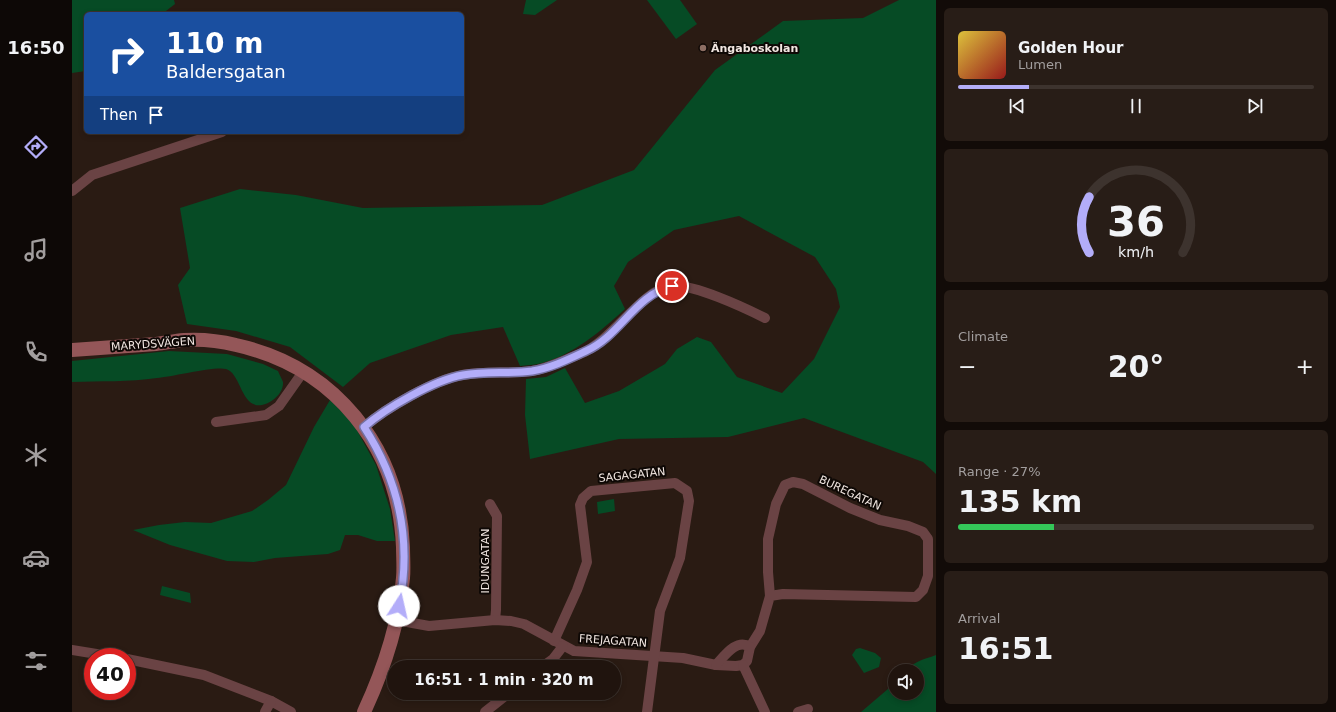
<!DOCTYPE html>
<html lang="en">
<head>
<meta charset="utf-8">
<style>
  :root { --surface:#20140e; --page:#281d17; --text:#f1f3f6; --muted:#a29e9e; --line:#3d332e; --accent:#b3adf9 }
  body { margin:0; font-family:"DejaVu Sans",sans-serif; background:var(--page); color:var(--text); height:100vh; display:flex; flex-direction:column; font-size:15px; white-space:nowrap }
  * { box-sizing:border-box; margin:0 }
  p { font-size:13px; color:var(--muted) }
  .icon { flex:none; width:22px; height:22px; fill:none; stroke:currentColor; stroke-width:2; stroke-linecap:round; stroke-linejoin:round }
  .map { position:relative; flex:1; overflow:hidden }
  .side { display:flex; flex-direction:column; gap:8px; padding:8px; background:#120b08; width:400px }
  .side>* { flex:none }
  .banner { position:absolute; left:12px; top:12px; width:380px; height:122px; border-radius:6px; box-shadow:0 2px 6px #0003,0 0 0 1px var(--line); background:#1a4fa0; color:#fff; overflow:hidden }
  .fabs { position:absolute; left:816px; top:664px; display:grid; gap:8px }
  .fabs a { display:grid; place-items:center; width:36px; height:36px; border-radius:50%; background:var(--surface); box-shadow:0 2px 6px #0003,0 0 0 1px var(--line); font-size:20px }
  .speed { position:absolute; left:12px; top:648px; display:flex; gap:8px; font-size:20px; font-weight:700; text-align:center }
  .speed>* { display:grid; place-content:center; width:52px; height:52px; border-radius:50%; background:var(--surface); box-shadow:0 2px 6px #0003,0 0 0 1px var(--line); line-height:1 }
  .speed .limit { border:6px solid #d22; background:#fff; color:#111 }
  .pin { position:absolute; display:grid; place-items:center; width:34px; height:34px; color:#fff; margin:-17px; border:2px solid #fff; border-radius:50%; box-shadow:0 1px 4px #0007 }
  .me { position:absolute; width:44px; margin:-22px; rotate:10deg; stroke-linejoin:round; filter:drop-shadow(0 0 3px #0008) }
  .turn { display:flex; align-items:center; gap:14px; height:84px; padding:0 16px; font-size:18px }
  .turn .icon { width:52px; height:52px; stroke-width:2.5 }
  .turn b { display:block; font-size:28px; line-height:34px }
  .then { display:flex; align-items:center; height:38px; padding:0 16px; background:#0003; gap:8px; font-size:15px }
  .big { font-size:30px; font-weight:700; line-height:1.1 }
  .side .widget { flex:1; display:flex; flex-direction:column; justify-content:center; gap:6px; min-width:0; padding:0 14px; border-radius:6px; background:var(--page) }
  .side .dial { align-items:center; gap:0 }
  .dial svg { height:104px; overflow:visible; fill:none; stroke:var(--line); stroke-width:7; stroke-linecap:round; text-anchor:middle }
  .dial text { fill:var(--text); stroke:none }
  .song { display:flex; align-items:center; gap:12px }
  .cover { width:48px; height:48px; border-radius:6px; background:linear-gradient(135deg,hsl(50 70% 55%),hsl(0 70% 35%)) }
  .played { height:4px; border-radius:2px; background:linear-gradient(90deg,var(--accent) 20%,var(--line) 20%) }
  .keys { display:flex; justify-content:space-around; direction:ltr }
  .heat { display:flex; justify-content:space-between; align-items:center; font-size:22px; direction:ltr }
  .charge { height:6px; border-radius:3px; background:linear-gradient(90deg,#34c759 27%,var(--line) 0) }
  .trip { position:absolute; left:315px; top:660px; width:234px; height:40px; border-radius:20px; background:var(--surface); box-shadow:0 2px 6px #0003,0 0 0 1px var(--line); font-weight:700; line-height:40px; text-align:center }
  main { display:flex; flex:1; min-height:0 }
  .dock { display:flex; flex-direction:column; width:72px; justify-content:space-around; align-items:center; background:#0d0806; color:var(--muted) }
  .dock .icon { width:28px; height:28px }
  .dock .selected { color:var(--accent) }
  .dock b { font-size:18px; color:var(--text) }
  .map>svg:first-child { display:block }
  .green { fill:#064b25 }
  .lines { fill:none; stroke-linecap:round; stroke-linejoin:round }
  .street { stroke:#6a4344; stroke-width:10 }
  .secondary { stroke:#945658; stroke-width:14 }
  .route-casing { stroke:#7470a2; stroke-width:10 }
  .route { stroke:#b3adf9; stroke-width:7 }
  .education-dot { fill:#8d6e63; stroke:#0e0805; stroke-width:1.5 }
  .labels { text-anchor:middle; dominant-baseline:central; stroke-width:4; stroke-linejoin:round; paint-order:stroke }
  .poi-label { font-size:11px; font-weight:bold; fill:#f1e6e1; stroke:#0e0805; text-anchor:start }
  .street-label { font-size:11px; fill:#f1e6e1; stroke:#0e0805 }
</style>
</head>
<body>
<main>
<nav class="dock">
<b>16:50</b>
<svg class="icon selected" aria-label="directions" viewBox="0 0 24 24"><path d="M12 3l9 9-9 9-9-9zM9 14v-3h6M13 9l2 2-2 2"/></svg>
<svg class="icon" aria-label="music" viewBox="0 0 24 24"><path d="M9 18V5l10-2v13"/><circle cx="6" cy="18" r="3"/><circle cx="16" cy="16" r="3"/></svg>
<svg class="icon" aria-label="phone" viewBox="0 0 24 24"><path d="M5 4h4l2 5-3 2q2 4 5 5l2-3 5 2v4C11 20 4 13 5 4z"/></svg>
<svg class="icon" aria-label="climate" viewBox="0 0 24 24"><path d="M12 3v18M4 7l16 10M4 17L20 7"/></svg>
<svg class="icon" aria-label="car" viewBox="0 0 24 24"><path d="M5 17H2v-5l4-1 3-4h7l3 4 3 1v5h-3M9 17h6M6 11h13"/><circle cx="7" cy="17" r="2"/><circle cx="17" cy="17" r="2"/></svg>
<svg class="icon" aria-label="filters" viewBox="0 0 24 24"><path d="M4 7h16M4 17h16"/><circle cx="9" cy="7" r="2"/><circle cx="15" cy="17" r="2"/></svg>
</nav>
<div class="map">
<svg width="864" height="712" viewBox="0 0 864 712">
  <rect width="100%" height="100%" fill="#2a1b13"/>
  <g class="green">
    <path d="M0,0H102L103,4L90,14H14V71L0,73Z"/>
    <path d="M454,0H485L463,15L451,14Z"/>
    <path d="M575,0H608L625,24L604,39Z"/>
    <path d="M827,0H864V474L851,462L732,418L656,437L547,439L458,459L453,415L454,379L474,377L493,368L513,403L547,391L593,364L605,349L625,337L639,342L665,377L710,393L742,359L768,307L764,289L743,257L667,216L602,230L556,262L542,286L553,309C529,331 501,355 470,363C463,365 455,365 448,366L431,327L379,335L298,363L271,387L218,347L164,331L115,324L106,285L118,268L108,208L168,189L224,195L291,208L470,205L562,170L643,70L711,21L791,18Z"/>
    <path d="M97,351L155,354L191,364L206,371C207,374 210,379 211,382C212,393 200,403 190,405C169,409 169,373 154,369C143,366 99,377 85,378C57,382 28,381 0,382V361Z"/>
    <path d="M258,400L281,423L304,465L318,509L323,541H305L286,535H273L268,550L256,554L203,558L182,562L155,561L98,545L61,530L87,525L113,522L139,523L180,511L196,500L214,485L242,427Z"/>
    <path d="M542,499L543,511L526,514L525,502Z"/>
    <path d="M90,586L118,593L119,603L88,595Z"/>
    <path d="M788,648L803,653L809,658L807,667L792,673L780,655L784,649Z"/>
    <path d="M864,655V712H789L823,683V693H845V671H834C844,660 851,660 864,655Z"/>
  </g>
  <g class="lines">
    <g class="street">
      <path d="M0,191L20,175L150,132"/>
      <path d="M144,422L194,415L207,406L231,372"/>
      <path d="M292,427C314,408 362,380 390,375C414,371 437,374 460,371C477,368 492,360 508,354C542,340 569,290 599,286C620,283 673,308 693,318"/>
      <path d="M418,504L425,516L424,610L423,620"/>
      <path d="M324,620L357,626L423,620L439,621L452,624L502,651L611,658L644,665L664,666L671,665L675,661L678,647L688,631L698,596L696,572V539L704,504L713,485L721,482L731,484L778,508L808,520L836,526L851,532L856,539V576L851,590L844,597L711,594L698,596"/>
      <path d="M482,641L505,590L515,562L508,505L511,498L519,491L603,483L615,491L617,501L608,558L588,611L575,712"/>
      <path d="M0,650L43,657"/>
      <path d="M55,659L132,675L199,701L219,712"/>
      <path d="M644,665C653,655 665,638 678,647"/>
      <path d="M671,665L693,712"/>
      <path d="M470,667L481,659L491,646"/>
      <path d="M193,712L199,701"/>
      <path d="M413,712L437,693"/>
      <path d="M726,712L736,709"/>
    </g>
    <path class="secondary" d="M0,350C28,348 56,346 84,344C93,343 102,341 112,340C128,339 148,341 164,345C263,367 327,447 331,547C331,557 332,568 331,578C327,623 311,671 292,712"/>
  </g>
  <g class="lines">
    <defs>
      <path id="route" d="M327,606C340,542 327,481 292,427C314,408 362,380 391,375C414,371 437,374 460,371C479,368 497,359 514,351C548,336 563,295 600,286"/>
    </defs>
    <use href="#route" class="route-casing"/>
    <use href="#route" class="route"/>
  </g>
  <circle class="education-dot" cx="631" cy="48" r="4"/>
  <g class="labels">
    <g class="poi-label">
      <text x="639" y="48">Ängaboskolan</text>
    </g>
    <g class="street-label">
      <text transform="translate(81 344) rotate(-4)">MARYDSVÄGEN</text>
      <text transform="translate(560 475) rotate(-6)">SAGAGATAN</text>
      <text transform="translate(778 493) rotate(25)">BUREGATAN</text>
      <text transform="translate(413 561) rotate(-90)">IDUNGATAN</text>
      <text transform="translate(541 641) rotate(4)">FREJAGATAN</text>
    </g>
  </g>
</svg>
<div class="fabs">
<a><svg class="icon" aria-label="sound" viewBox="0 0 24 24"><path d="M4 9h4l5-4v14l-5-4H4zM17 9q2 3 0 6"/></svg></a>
</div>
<div class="speed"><div class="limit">40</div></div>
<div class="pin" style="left:600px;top:286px;background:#d93025"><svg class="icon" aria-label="arrive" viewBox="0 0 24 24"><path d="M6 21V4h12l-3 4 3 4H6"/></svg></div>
<svg class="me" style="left:327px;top:606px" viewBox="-20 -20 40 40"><circle r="19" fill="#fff"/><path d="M0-13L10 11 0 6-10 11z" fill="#b3adf9"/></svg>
<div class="trip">16:51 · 1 min · 320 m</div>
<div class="banner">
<div class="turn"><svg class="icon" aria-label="right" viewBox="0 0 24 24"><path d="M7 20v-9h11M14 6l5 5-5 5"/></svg><div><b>110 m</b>Baldersgatan</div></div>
<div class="then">Then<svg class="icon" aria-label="arrive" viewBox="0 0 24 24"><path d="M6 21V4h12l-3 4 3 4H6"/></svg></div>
</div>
</div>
<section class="side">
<div class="widget">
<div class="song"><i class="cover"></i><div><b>Golden Hour</b><p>Lumen</p></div></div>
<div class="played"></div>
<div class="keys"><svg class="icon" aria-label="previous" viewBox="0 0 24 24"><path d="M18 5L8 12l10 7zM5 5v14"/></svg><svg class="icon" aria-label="pause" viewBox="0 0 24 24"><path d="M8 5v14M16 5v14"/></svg><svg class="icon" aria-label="next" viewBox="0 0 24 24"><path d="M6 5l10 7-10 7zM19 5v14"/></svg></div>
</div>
<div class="widget dial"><svg viewBox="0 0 100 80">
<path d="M14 69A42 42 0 1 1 86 69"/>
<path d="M14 69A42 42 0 0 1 14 26" stroke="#b3adf9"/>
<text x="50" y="56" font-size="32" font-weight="700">36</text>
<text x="50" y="72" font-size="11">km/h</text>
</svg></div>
<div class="widget"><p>Climate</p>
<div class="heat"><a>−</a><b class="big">20°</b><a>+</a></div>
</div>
<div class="widget"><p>Range · 27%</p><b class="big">135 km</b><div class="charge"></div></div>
<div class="widget"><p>Arrival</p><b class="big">16:51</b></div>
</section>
</main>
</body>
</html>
